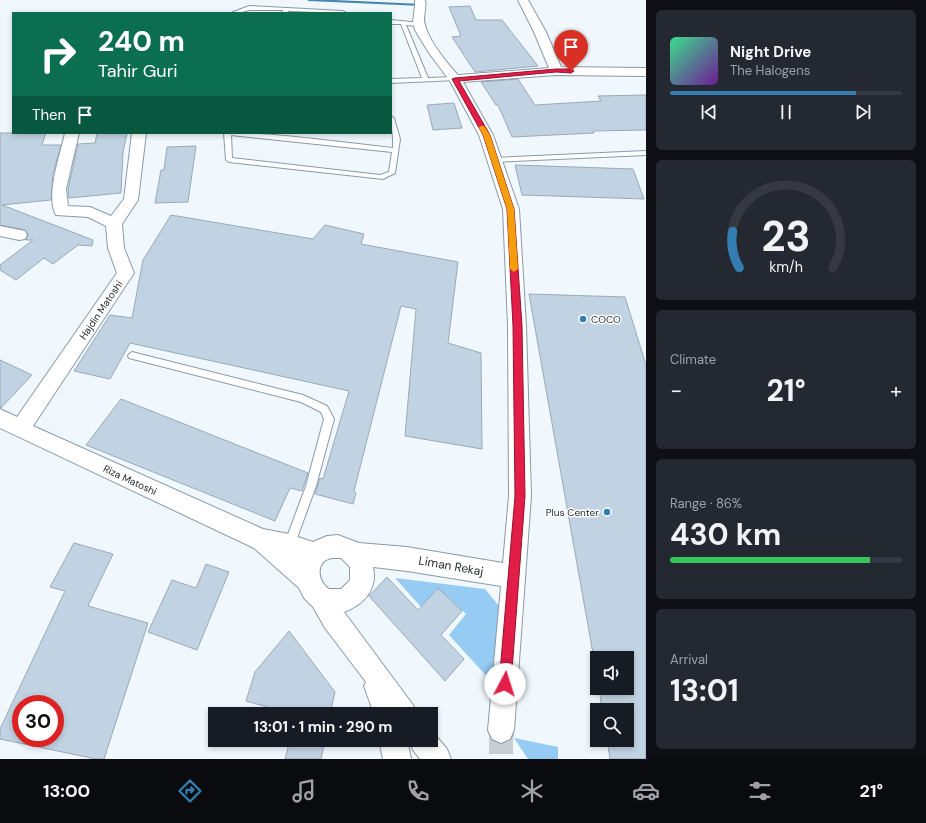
<!DOCTYPE html>
<html lang="en">
<head>
<meta charset="utf-8">
<style>
  :root { --surface:#171b24; --page:#242831; --text:#f1f3f6; --muted:#9ea1a6; --line:#363941; --accent:#347db1 }
  body { margin:0; font-family:"DM Sans",sans-serif; background:var(--page); color:var(--text); height:100vh; display:flex; flex-direction:column; font-size:15px; white-space:nowrap }
  * { box-sizing:border-box; margin:0 }
  p { font-size:13px; color:var(--muted) }
  .icon { flex:none; width:22px; height:22px; fill:none; stroke:currentColor; stroke-width:2; stroke-linecap:round; stroke-linejoin:round }
  .map { position:relative; flex:1; overflow:hidden }
  .details { display:flex; flex-direction:column; gap:10px; padding:10px; background:#0d0f14; width:280px }
  .details>* { flex:none }
  .top-card { position:absolute; left:12px; top:12px; width:380px; height:122px; border-radius:0px; box-shadow:0 2px 6px #0003; background:#0b6e4f; color:#fff; overflow:hidden }
  .controls { position:absolute; left:590px; top:651px; display:grid; gap:8px }
  .controls a { display:grid; place-items:center; width:44px; height:44px; border-radius:0px; background:var(--surface); box-shadow:0 2px 6px #0003; font-size:20px }
  .speed { position:absolute; left:12px; top:695px; display:flex; gap:8px; font-size:20px; font-weight:700; text-align:center }
  .speed>* { display:grid; place-content:center; width:52px; height:52px; border-radius:50%; background:var(--surface); box-shadow:0 2px 6px #0003; line-height:1 }
  .speed .limit { border:6px solid #d22; background:#fff; color:#111 }
  .pin { position:absolute; display:grid; place-items:center; width:34px; height:34px; color:#fff; margin:-41px -17px; border-radius:50% 50% 50% 0; rotate:-45deg; box-shadow:0 0 4px #0007 }
  .pin .icon { rotate:45deg }
  .me { position:absolute; width:44px; margin:-22px; rotate:5deg; stroke-linejoin:round; filter:drop-shadow(0 0 3px #0008) }
  .turn { display:flex; align-items:center; gap:14px; height:84px; padding:0 20px; font-size:18px }
  .turn .icon { width:52px; height:52px; stroke-width:2.5 }
  .turn b { display:block; font-size:28px; line-height:34px }
  .then { display:flex; align-items:center; height:38px; padding:0 20px; background:#0003; gap:8px; font-size:15px }
  .big { font-size:30px; font-weight:700; line-height:1.1 }
  .details .card { flex:1; display:flex; flex-direction:column; justify-content:center; gap:6px; min-width:0; padding:0 14px; border-radius:6px; background:var(--page) }
  .details .dial { align-items:center; gap:0 }
  .dial svg { height:104px; overflow:visible; fill:none; stroke:var(--line); stroke-width:7; stroke-linecap:round; text-anchor:middle }
  .dial text { fill:var(--text); stroke:none }
  .song { display:flex; align-items:center; gap:12px }
  .cover { width:48px; height:48px; border-radius:6px; background:linear-gradient(135deg,hsl(150 70% 55%),hsl(280 70% 35%)) }
  .played { height:4px; border-radius:2px; background:linear-gradient(90deg,var(--accent) 80%,var(--line) 80%) }
  .keys { display:flex; justify-content:space-around; direction:ltr }
  .heat { display:flex; justify-content:space-between; align-items:center; font-size:22px; direction:ltr }
  .charge { height:6px; border-radius:3px; background:linear-gradient(90deg,#34c759 86%,var(--line) 0) }
  .trip { position:absolute; left:208px; top:707px; width:230px; height:40px; border-radius:0px; background:var(--surface); box-shadow:0 2px 6px #0003; font-weight:700; line-height:40px; text-align:center }
  .tabs { display:flex; height:64px; justify-content:space-around; align-items:center; background:#090b0e; color:var(--muted) }
  .tabs .icon { width:28px; height:28px }
  .tabs .on { color:var(--accent) }
  .tabs b { font-size:18px; color:var(--text) }
  main { display:flex; flex:1; min-height:0 }
  .map>svg:first-child { display:block }
  .green { fill:#96cbf4 }
  .lines { fill:none; stroke-linecap:round; stroke-linejoin:round }
  .stream { fill:#4884b0; fill-rule:evenodd }
  .building { fill:#c1d3e2; stroke:#98a9b7; fill-rule:evenodd }
  .street-tunnel { stroke:#c6ced4; stroke-width:24; stroke-dasharray:24 12; stroke-linecap:butt }
  .lane-casing { stroke:#899aa7; stroke-width:2 }
  .street-casing { stroke:#899aa7; stroke-width:2 }
  .lane { fill:#fff; fill-rule:evenodd }
  .street { fill:#fff; fill-rule:evenodd }
  .route { fill:#e11d48; stroke:#92132f }
  .slow { fill:#f59e0b }
  .poi-dot { fill:#347db1; stroke:#fff; stroke-width:1.5 }
  .labels { text-anchor:middle; dominant-baseline:central; stroke-width:3; stroke-linejoin:round; paint-order:stroke }
  .street-label { font-size:10px; fill:#1f262b; stroke:#fff }
  .poi-label { font-size:10px; fill:#1f262b; stroke:#fff; text-anchor:start }
  .near-street-label { font-size:12px; fill:#1f262b; stroke:#fff }
</style>
</head>
<body>
<main>
<div class="map">
<svg width="646" height="759" viewBox="0 0 646 759">
  <rect width="100%" height="100%" fill="#f0f8fe"/>
  <path class="green" d="M395,578L485,589L513,623L514,738L558,747V759H528L514,738L489,711L491,681L449,635L466,614L438,588L421,607Z"/>
  <g class="lines">
    <path class="stream" d="M307,0H335L422,4L424,5L422,6L309,1Z"/>
  </g>
  <g class="building">
    <path d="M470,6L476,20H502L538,66L475,72L452,37L461,36L449,7Z"/>
    <path d="M518,79L535,105L601,101L598,96L646,95V130L593,131L594,133L512,137L498,105H496L481,82Z"/>
    <path d="M454,103L462,128L433,130L427,105Z"/>
    <path d="M0,133H46L42,145H61L53,174L51,200L2,205L93,240L92,246L78,245L53,264L44,258L16,280L0,270V265L33,240H26L28,234L25,230L0,225Z"/>
    <path d="M97,133H127L123,152L121,193L69,198L68,189L78,144L95,143Z"/>
    <path d="M196,146L188,202L155,203L161,170H164L167,147Z"/>
    <path d="M515,165L633,169L644,199L522,195Z"/>
    <path d="M171,215L313,239L325,225L364,234L361,244L458,262L448,343L481,353L482,449L405,436L416,309L401,306L354,491L356,493L353,504L315,494L320,478L323,479L349,391L130,343L110,379L74,371L110,315L132,318L143,260Z"/>
    <path d="M529,294L625,297L646,365V759H610L607,740H627V710H602L599,688H627V658H597V676Z"/>
    <path d="M0,360L32,375L1,408H0Z"/>
    <path d="M121,399L308,473L302,491L290,488L275,521L86,445Z"/>
    <path d="M74,543L113,554L88,606L148,623L104,759H96L0,739V729L65,591L50,587ZM21,704H55V738H21Z"/>
    <path d="M206,564L229,572L197,650L148,632L172,580L196,588Z"/>
    <path d="M387,577L418,610L438,588L462,611L441,635L464,659L445,681L369,596Z"/>
    <path d="M289,631L335,692L330,714H292L246,701L255,672Z"/>
    <path d="M290,740H325L321,759H285Z"/>
  </g>
  <g class="lines">
    <path class="street-tunnel" d="M501,730V759"/>
    <defs>
      <g id="lane">
        <path d="M249,6L343,11L346,13L288,11V13H282L283,10H249L239,13H231Z"/>
        <path d="M391,20L421,23L422,24L419,26L406,25L428,78L455,77L457,78V80L391,83V79L422,78L401,24H391Z"/>
        <path d="M391,116L394,118L400,139L395,173L383,179L229,162L226,160L224,133C280,133 337,142 393,148C394,137 391,127 391,116ZM231,135L392,152L389,172L380,175L232,158Z"/>
        <path d="M646,151V155L494,162L491,160L494,158Z"/>
        <path d="M132,352L303,395L327,406L334,419L316,486L293,549L289,550L285,549L284,545L306,486L324,419L321,412L301,402L129,358L128,356L129,354Z"/>
      </g>
      <g id="street">
        <path d="M415,0H425C427,9 422,17 425,25C429,41 447,63 458,75L549,68L534,32L518,0H528L546,32L561,67L646,68V76L556,75L463,82L493,135L519,209L526,326L531,496L514,730L510,739L501,743L492,739L488,730L501,586L407,571L373,567C378,590 363,605 344,612L413,705L417,714H374L364,686L366,682L325,628L313,607L304,598L299,588L254,548L0,428V409L17,417L117,273L108,248L106,226L88,217L56,215C45,197 61,152 65,133H79L66,189L68,206L90,207L111,216L124,199L132,133H146L138,200L122,224L124,248L134,273L33,426L263,529L289,534L313,542L327,536L338,535L359,543L407,547L503,563L509,496L508,326L503,209L479,135L450,81L429,53L415,30L413,22L415,6ZM332,558H341L350,567V580L341,589H329C317,581 315,561 332,558Z"/>
        <path d="M0,226L25,231L27,235L25,239L19,240L0,236Z"/>
        <path d="M431,730L447,749L451,759H420L413,750L409,740H431Z"/>
        <path d="M379,740H407L411,759H383Z"/>
      </g>
    </defs>
    <use href="#lane" class="lane-casing"/>
    <use href="#street" class="street-casing"/>
    <use href="#lane" class="lane"/>
    <use href="#street" class="street"/>
  </g>
  <path class="route" d="M556,69H571L574,71L571,73L556,72L459,81L490,135L514,209L522,326L525,496L511,684L509,689L505,690L500,689L499,684L515,496L513,326L507,209L483,135L452,79L455,78Z"/>
  <path class="slow" d="M480,126H484L490,135L514,209L518,269L514,272L510,269L507,209L483,135L479,128Z"/>
  <g class="poi-dot">
    <circle cx="583" cy="319" r="4"/>
    <circle cx="607" cy="512" r="4"/>
  </g>
  <g class="labels">
    <g class="street-label">
      <text transform="translate(101 310) rotate(-56)">Hajdin Matoshi</text>
      <text transform="translate(130 480) rotate(25)">Riza Matoshi</text>
    </g>
    <g class="poi-label">
      <text x="591" y="319">COCO</text>
      <text x="599" y="512" text-anchor="end">Plus Center</text>
    </g>
    <g class="near-street-label">
      <text transform="translate(451 566) rotate(10)">Liman Rekaj</text>
    </g>
  </g>
</svg>
<div class="controls">
<a><svg class="icon" aria-label="sound" viewBox="0 0 24 24"><path d="M4 9h4l5-4v14l-5-4H4zM17 9q2 3 0 6"/></svg></a>
<a><svg class="icon" aria-label="search" viewBox="0 0 24 24"><circle cx="10" cy="10" r="6"/><path d="M15 15l6 6"/></svg></a>
</div>
<div class="speed"><div class="limit">30</div></div>
<div class="pin" style="left:571px;top:71px;background:#d93025"><svg class="icon" aria-label="arrive" viewBox="0 0 24 24"><path d="M6 21V4h12l-3 4 3 4H6"/></svg></div>
<svg class="me" style="left:505px;top:684px" viewBox="-20 -20 40 40"><circle r="19" fill="#fff"/><path d="M0-13L10 11 0 6-10 11z" fill="#e11d48"/></svg>
<div class="trip">13:01 · 1 min · 290 m</div>
<div class="top-card">
<div class="turn"><svg class="icon" aria-label="right" viewBox="0 0 24 24"><path d="M7 20v-9h11M14 6l5 5-5 5"/></svg><div><b>240 m</b>Tahir Guri</div></div>
<div class="then">Then<svg class="icon" aria-label="arrive" viewBox="0 0 24 24"><path d="M6 21V4h12l-3 4 3 4H6"/></svg></div>
</div>
</div>
<section class="details">
<div class="card">
<div class="song"><i class="cover"></i><div><b>Night Drive</b><p>The Halogens</p></div></div>
<div class="played"></div>
<div class="keys"><svg class="icon" aria-label="previous" viewBox="0 0 24 24"><path d="M18 5L8 12l10 7zM5 5v14"/></svg><svg class="icon" aria-label="pause" viewBox="0 0 24 24"><path d="M8 5v14M16 5v14"/></svg><svg class="icon" aria-label="next" viewBox="0 0 24 24"><path d="M6 5l10 7-10 7zM19 5v14"/></svg></div>
</div>
<div class="card dial"><svg viewBox="0 0 100 80">
<path d="M14 69A42 42 0 1 1 86 69"/>
<path d="M14 69A42 42 0 0 1 9 41" stroke="#347db1"/>
<text x="50" y="56" font-size="32" font-weight="700">23</text>
<text x="50" y="72" font-size="11">km/h</text>
</svg></div>
<div class="card"><p>Climate</p>
<div class="heat"><a>−</a><b class="big">21°</b><a>+</a></div>
</div>
<div class="card"><p>Range · 86%</p><b class="big">430 km</b><div class="charge"></div></div>
<div class="card"><p>Arrival</p><b class="big">13:01</b></div>
</section>
</main>
<nav class="tabs">
<b>13:00</b>
<svg class="icon on" aria-label="directions" viewBox="0 0 24 24"><path d="M12 3l9 9-9 9-9-9zM9 14v-3h6M13 9l2 2-2 2"/></svg>
<svg class="icon" aria-label="music" viewBox="0 0 24 24"><path d="M9 18V5l10-2v13"/><circle cx="6" cy="18" r="3"/><circle cx="16" cy="16" r="3"/></svg>
<svg class="icon" aria-label="phone" viewBox="0 0 24 24"><path d="M5 4h4l2 5-3 2q2 4 5 5l2-3 5 2v4C11 20 4 13 5 4z"/></svg>
<svg class="icon" aria-label="climate" viewBox="0 0 24 24"><path d="M12 3v18M4 7l16 10M4 17L20 7"/></svg>
<svg class="icon" aria-label="car" viewBox="0 0 24 24"><path d="M5 17H2v-5l4-1 3-4h7l3 4 3 1v5h-3M9 17h6M6 11h13"/><circle cx="7" cy="17" r="2"/><circle cx="17" cy="17" r="2"/></svg>
<svg class="icon" aria-label="filters" viewBox="0 0 24 24"><path d="M4 7h16M4 17h16"/><circle cx="9" cy="7" r="2"/><circle cx="15" cy="17" r="2"/></svg>
<b>21°</b>
</nav>
</body>
</html>
